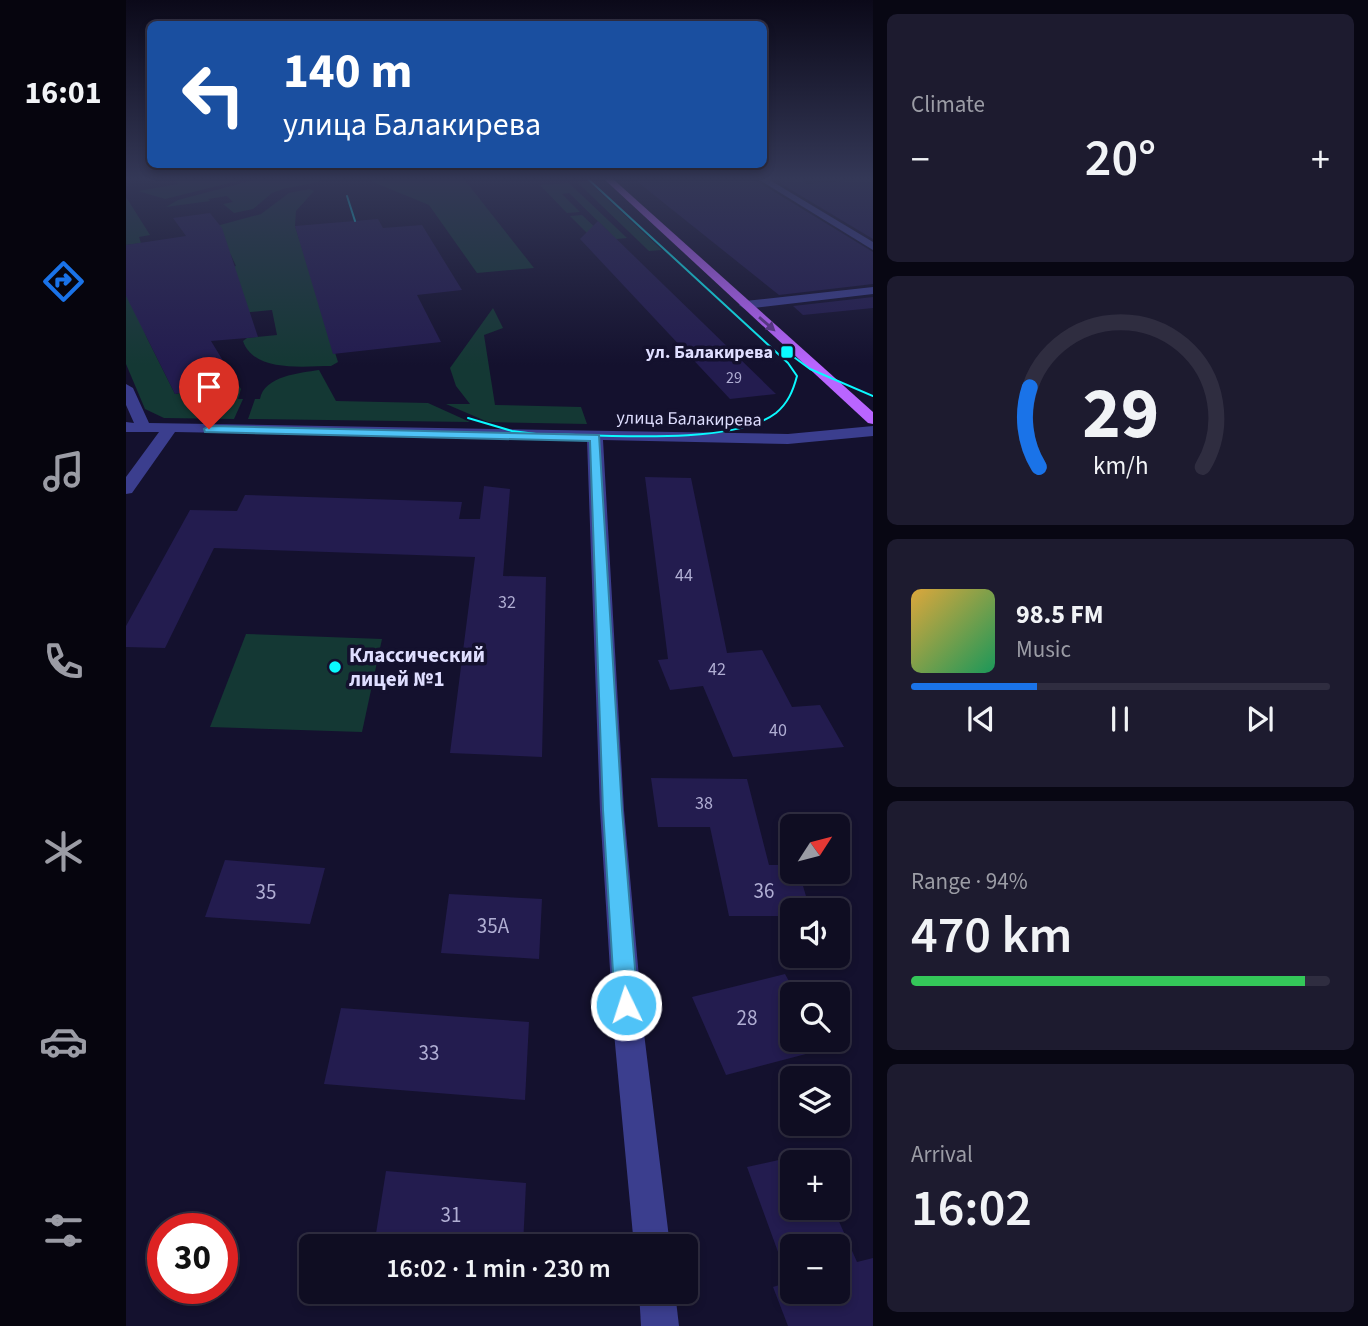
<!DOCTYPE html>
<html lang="en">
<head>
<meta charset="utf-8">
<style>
  :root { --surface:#0f0d22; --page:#1d1b2f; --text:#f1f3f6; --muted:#9b9ca5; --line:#2f2d40; --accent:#1a73e8 }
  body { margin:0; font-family:"Source Sans 3",sans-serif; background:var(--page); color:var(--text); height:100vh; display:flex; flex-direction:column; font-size:26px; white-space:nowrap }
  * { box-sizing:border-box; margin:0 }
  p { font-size:23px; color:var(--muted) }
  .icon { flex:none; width:38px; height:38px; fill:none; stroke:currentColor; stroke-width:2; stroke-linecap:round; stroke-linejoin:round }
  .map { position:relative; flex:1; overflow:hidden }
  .panel { display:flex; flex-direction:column; gap:14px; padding:14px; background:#080713; width:495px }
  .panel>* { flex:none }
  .hud { position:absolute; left:21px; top:21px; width:620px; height:147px; border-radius:10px; box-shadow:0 4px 10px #0003,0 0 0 2px var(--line); background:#1a4fa0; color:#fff; overflow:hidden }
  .needle { width:46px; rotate:54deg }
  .fabs { position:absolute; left:654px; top:814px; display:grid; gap:14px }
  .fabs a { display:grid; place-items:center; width:70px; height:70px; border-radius:10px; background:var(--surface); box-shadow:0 4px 10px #0003,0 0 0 2px var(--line); font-size:35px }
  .speed { position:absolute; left:21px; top:1213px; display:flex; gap:14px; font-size:35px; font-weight:700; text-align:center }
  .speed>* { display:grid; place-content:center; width:91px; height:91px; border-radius:50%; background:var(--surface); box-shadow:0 4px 10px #0003,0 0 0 2px var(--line); line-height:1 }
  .speed .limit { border:10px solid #d22; background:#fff; color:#111 }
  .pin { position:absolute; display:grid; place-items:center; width:60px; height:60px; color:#fff; margin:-72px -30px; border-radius:50% 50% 50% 0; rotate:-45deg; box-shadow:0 0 7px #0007 }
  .pin .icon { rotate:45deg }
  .me { position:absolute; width:77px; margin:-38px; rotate:356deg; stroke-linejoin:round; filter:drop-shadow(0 0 5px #0008) }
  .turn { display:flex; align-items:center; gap:24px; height:147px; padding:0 21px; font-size:32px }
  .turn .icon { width:91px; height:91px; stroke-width:2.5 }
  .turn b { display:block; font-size:49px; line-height:60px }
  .big { font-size:52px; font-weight:600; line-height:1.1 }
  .panel .card { flex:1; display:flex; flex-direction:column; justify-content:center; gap:10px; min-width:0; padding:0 24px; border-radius:10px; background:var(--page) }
  .panel .dial { align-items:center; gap:0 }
  .dial svg { height:182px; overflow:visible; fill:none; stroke:var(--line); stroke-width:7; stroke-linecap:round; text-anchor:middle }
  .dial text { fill:var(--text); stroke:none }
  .song { display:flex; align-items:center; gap:21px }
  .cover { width:84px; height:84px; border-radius:10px; background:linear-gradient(135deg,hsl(40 70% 55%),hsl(150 70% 35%)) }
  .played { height:7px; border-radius:4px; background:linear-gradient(90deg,var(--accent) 30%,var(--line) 30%) }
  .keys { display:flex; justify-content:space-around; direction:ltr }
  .heat { display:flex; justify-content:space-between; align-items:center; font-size:38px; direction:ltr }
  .charge { height:10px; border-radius:5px; background:linear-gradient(90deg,#34c759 94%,var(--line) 0) }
  .trip { position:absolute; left:173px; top:1234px; width:399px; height:70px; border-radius:10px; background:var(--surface); box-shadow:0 4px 10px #0003,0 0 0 2px var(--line); font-weight:600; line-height:70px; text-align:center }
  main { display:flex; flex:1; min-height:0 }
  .menu { display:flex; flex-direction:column; width:126px; justify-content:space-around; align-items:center; background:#06050e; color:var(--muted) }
  .menu .icon { width:49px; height:49px }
  .menu .current { color:var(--accent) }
  .menu b { font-size:32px; color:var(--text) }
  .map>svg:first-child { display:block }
  .green { fill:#143834 }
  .building { fill:#231c4f; fill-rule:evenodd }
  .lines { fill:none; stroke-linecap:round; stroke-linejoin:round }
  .minor { fill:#3b3e8e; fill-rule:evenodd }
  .major { fill:#b965ff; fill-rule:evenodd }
  .tram { stroke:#0afaff; stroke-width:2 }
  .oneway { fill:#5e378c }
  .route { fill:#4fc3f7; stroke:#337fa1; stroke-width:2 }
  .poi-dot { fill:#0afaff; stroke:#14112e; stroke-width:2.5 }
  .labels { text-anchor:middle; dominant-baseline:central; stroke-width:7; stroke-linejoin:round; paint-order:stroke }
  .far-number-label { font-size:16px; fill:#b0aed3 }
  .far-poi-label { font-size:18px; font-weight:bold; fill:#dfdeff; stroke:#14112e; text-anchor:end }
  .far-street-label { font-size:18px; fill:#dfdeff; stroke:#14112e }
  .number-label { font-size:18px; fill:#b0aed3 }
  .poi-label { font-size:21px; font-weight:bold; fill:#dfdeff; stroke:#14112e; text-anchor:start }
  .near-number-label { font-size:21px; fill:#b0aed3 }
</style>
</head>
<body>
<main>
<nav class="menu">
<b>16:01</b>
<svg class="icon current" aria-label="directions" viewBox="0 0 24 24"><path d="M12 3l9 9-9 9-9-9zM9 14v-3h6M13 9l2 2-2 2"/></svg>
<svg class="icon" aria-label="music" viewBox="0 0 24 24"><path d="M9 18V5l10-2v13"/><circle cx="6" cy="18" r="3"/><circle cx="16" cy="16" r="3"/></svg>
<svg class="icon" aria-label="phone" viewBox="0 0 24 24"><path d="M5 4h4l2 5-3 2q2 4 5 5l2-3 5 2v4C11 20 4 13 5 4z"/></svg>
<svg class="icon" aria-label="climate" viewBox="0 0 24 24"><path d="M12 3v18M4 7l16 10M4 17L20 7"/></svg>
<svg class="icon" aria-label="car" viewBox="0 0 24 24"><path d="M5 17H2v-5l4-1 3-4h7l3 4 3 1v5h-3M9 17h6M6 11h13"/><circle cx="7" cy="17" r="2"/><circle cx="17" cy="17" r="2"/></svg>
<svg class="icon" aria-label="filters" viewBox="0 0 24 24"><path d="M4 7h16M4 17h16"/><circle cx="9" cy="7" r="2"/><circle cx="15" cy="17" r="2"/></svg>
</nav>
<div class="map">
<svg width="747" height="1326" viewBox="0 0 747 1326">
  <rect width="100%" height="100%" fill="#14112e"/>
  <g class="green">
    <path d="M54,179H119L39,199L12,191L53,184L49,180Z"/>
    <path d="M132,179H195L192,182L157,189L146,193L127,209L108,213L97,204L107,202L101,196L82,199L84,201L40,207L52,200Z"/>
    <path d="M240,179H338L408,268L351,273L303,205Z"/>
    <path d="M461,181H462L536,250L523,251L451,182Z"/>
    <path d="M443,183L501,238L469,241L444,216L456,215L476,234L484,233L443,193L436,194L454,212L441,213L414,185Z"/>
    <path d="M184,189L188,191L170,211L169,226L212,362L205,366C178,366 128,373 117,341L121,338L151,335L146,310L115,313L100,268L110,266L105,255L72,231L135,214L163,193Z"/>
    <path d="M0,197L24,235L13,237L15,243L0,245Z"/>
    <path d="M0,284L21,338L49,394L110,382L115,389L112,399H117L108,419L38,418L19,409L0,364Z"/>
    <path d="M367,308L377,328L358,335L369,405L455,407L461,424L362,422L320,404H344L330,386L324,368Z"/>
    <path d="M193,370L210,401L302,403L344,422L122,419L129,399H134C138,376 174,373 193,370Z"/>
    <path d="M120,634L256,639L236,732L84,727Z"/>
  </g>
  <g class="building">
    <path d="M508,179H622L634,183L747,252V284L653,295Z"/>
    <path d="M747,179V239L652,182L674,180L681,184Z"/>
    <path d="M84,213L96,228L132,337L85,341L110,382L49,394L0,296V245L60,236L47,218Z"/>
    <path d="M252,219L257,228L296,225L336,290L291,295L315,342L207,354L169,226Z"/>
    <path d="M472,221L650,394L604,399L454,239Z"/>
    <path d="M747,297V308L677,315L667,306Z"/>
    <path d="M519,477L565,478L601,653L636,650L666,707L694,705L718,747L607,757L577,686L544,690L532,660L542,659Z"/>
    <path d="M358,486L384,489L377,576L420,577L416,757L324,753L349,557L88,548L39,648L0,647V626L64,510L111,511L119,495L336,502L333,519H354Z"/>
    <path d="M525,778L621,779L643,865H667V872H673L684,910H667V916H603L584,827H532Z"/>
    <path d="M99,860L199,868L184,924L79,917Z"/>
    <path d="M323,894L416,899L413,959L315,953Z"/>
    <path d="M659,974L670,994H667V1040H694L699,1049L600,1075L566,997Z"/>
    <path d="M215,1008L403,1022L399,1100L198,1084Z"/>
    <path d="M684,1153L688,1162H667V1208H707L731,1262L747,1258V1326H662L647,1287L663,1282L621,1167ZM667,1246H712V1292H667Z"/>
    <path d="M260,1171L400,1183L397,1246H248Z"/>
  </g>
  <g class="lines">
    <g class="minor">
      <path d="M632,179H642L747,242V250Z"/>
      <path d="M747,287V294L619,309L613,305L619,301Z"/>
      <path d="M0,384L7,388L23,423L662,434L747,426V436L662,444L477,440L498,810L518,1033L544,1246H508L488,1033L474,810L461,440L49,432L6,493L0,494V477L33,432H0V422L8,423L0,405Z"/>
      <path d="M513,1292H549L553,1326H515Z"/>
    </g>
    <path class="major" d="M478,179H487L747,412V424L742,423Z"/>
    <g class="tram">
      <path d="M221,196L229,221"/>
      <path d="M661,352L684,369L747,396"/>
      <path d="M342,418L386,431L410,434C467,434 607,447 650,413C662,403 667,391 671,376L662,363L462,179"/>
    </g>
  </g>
  <defs><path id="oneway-solid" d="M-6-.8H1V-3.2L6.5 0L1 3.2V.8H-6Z" transform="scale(1.75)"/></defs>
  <use class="oneway" href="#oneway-solid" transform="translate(641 324) rotate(41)"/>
  <linearGradient id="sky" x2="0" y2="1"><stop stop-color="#0b0919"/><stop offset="0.49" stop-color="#343857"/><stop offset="1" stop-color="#343857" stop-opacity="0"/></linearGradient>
  <rect width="747" height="365" fill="url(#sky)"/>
  <path class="route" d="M83,426L473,435L496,810L512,1005L508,1013L500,1016L493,1013L489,1005L477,810L464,441L79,432L78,429Z"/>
  <g class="poi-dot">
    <rect x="654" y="345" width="14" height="14" rx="3.5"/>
    <circle cx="209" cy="667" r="7"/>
  </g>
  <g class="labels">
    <g class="far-number-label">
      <text x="608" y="378">29</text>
    </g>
    <g class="far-poi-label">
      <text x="647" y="352">ул. Балакирева</text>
    </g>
    <g class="far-street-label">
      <text transform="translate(563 419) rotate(1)">улица Балакирева</text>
    </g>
    <g class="number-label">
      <text x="558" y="575">44</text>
      <text x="381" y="602">32</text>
      <text x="591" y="669">42</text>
      <text x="652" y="730">40</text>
      <text x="578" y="803">38</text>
    </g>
    <g class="poi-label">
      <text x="223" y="655">Классический<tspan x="223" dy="24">лицей №1</tspan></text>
    </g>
    <g class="near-number-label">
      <text x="638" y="891">36</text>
      <text x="140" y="892">35</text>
      <text x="367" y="926">35А</text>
      <text x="621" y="1018">28</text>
      <text x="303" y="1053">33</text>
      <text x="325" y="1215">31</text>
    </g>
  </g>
</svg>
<div class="fabs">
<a><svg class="needle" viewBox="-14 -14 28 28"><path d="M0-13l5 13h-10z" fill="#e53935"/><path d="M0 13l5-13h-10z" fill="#9b9ca5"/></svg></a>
<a><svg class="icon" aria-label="sound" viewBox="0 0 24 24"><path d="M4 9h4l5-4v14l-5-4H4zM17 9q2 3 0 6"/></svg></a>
<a><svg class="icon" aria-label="search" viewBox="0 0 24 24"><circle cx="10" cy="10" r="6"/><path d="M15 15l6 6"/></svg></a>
<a><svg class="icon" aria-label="layers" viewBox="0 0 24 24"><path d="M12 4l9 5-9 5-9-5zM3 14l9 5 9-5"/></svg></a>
<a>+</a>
<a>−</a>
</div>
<div class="speed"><div class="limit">30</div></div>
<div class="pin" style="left:83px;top:429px;background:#d93025"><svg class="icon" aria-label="arrive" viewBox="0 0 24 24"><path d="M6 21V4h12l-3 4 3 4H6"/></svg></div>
<svg class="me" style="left:500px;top:1005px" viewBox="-20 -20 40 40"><circle r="17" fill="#4fc3f7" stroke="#fff" stroke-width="3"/><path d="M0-11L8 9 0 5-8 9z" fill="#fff"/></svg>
<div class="trip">16:02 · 1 min · 230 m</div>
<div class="hud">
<div class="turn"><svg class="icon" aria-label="left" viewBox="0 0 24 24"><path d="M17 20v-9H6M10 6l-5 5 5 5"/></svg><div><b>140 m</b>улица Балакирева</div></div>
</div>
</div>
<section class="panel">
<div class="card"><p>Climate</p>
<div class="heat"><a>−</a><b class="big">20°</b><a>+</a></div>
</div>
<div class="card dial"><svg viewBox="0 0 100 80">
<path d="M14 69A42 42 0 1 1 86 69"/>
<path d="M14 69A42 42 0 0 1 10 34" stroke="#1a73e8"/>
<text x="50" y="56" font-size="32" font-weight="700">29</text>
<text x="50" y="72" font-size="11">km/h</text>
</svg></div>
<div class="card">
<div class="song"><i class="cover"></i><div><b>98.5 FM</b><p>Music</p></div></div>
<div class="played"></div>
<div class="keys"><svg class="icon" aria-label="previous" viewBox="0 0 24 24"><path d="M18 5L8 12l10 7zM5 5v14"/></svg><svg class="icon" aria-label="pause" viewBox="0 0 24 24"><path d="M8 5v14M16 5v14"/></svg><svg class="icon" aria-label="next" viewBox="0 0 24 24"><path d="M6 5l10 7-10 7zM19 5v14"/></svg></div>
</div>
<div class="card"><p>Range · 94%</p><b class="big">470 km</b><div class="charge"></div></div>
<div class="card"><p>Arrival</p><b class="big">16:02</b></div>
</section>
</main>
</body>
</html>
